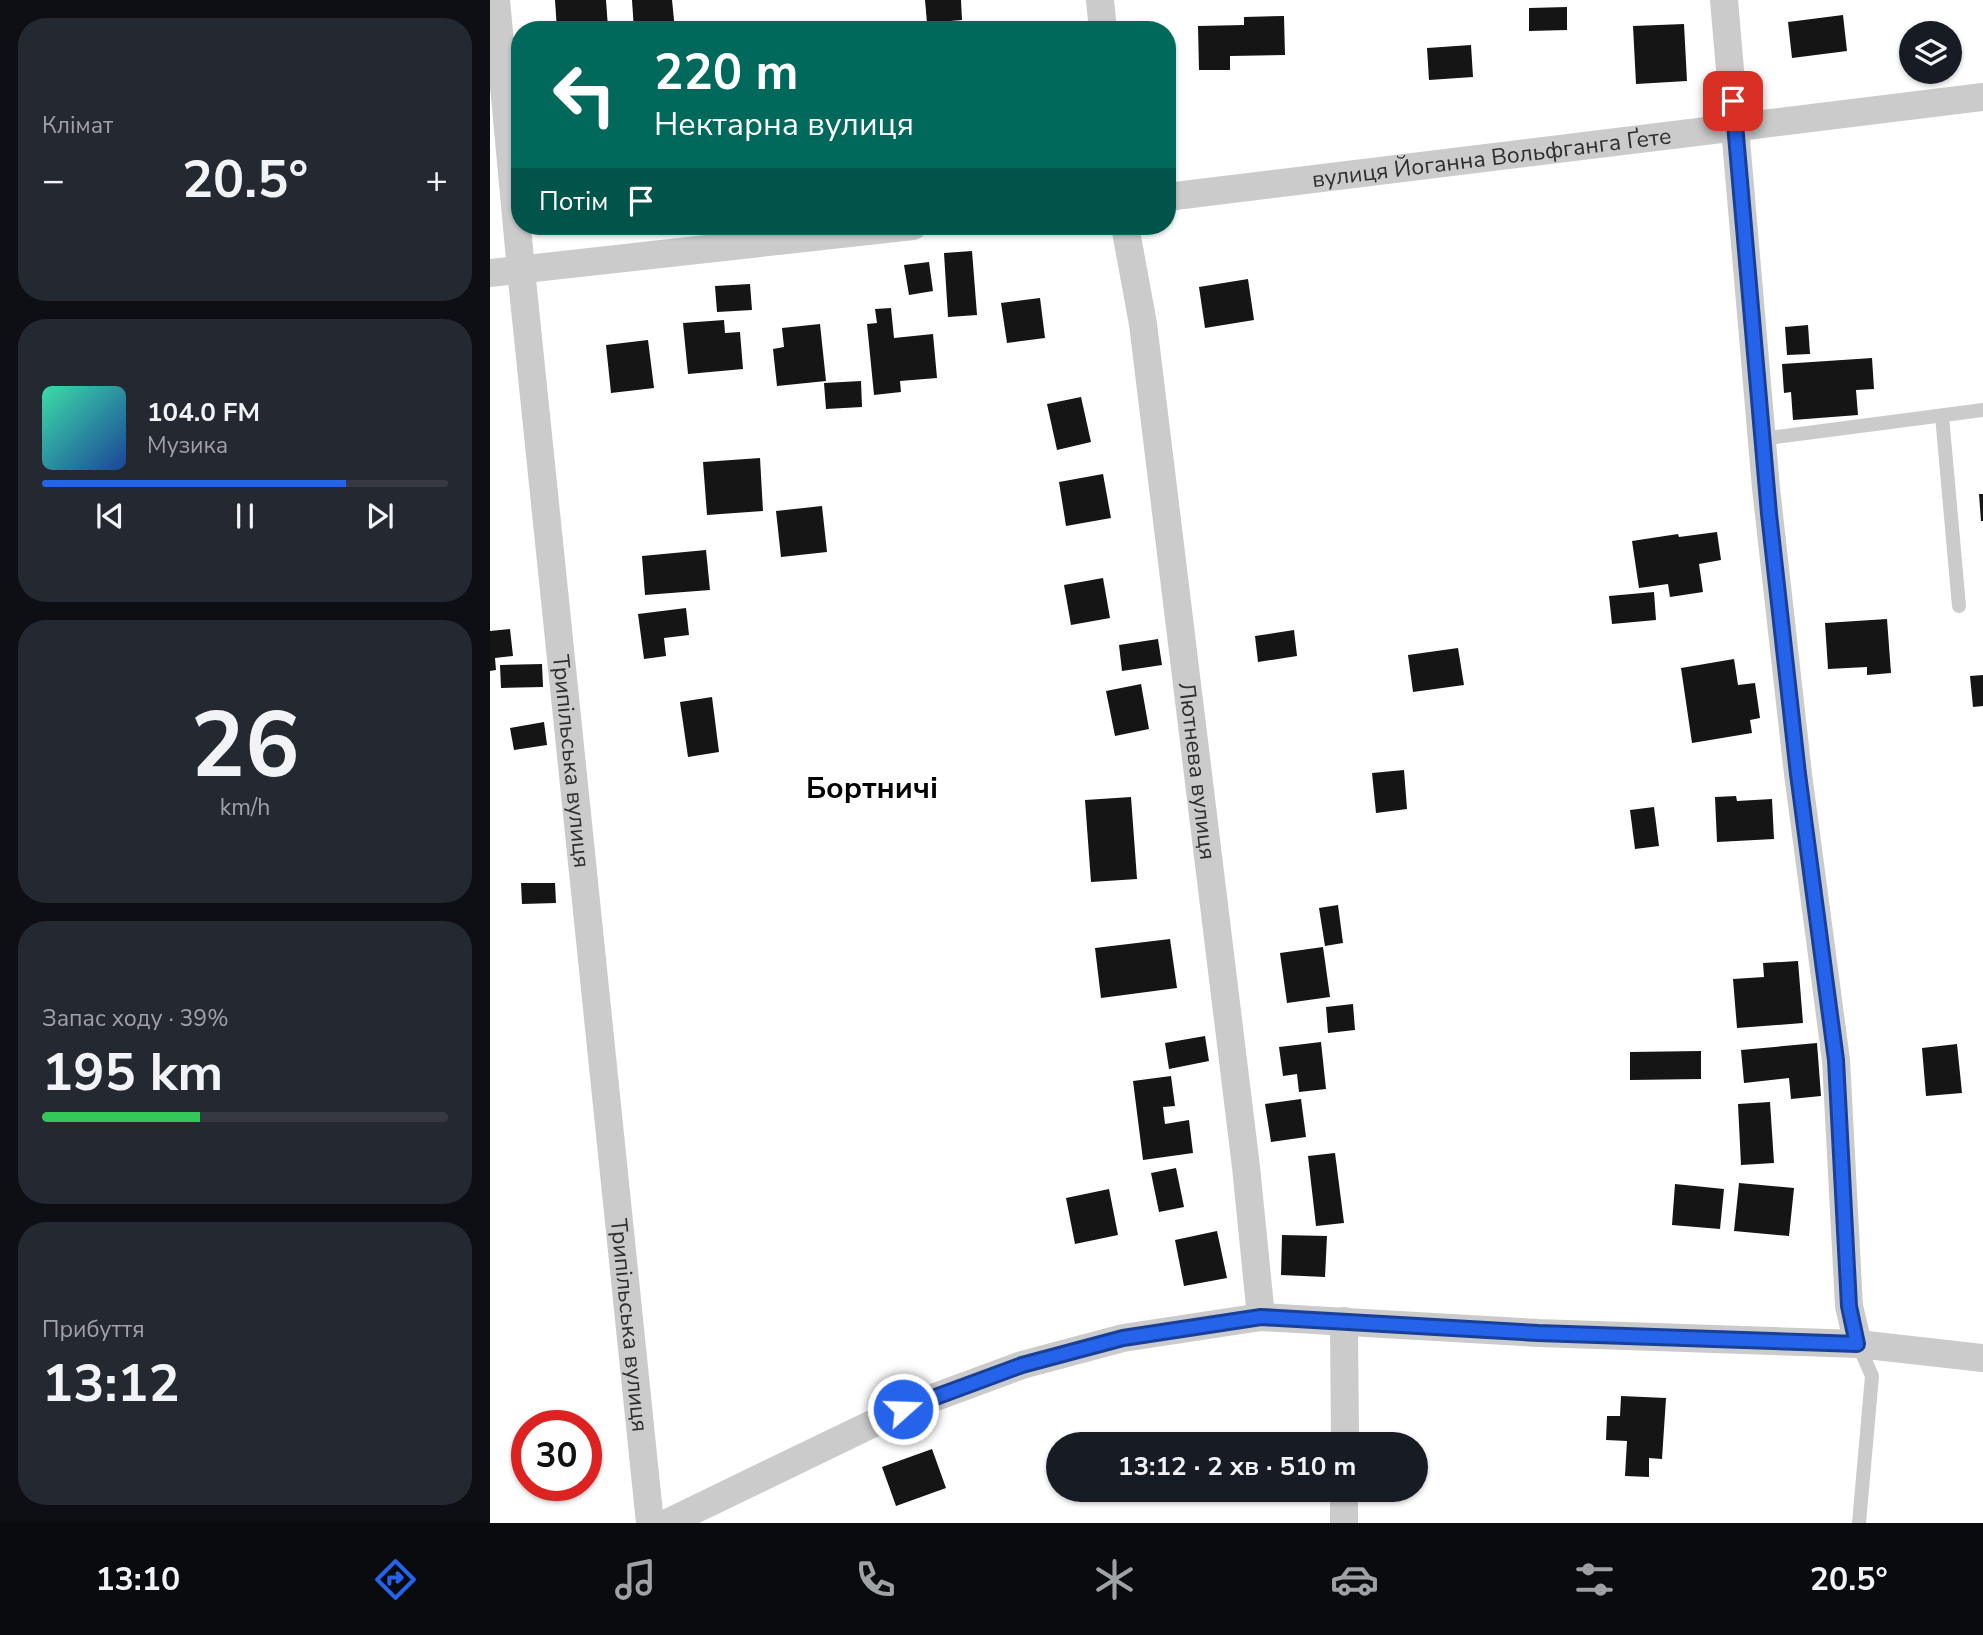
<!DOCTYPE html>
<html lang="uk">
<head>
<meta charset="utf-8">
<style>
  :root { --surface:#171b24; --page:#242831; --text:#f1f3f6; --muted:#9ea1a6; --line:#363941; --accent:#2563eb }
  body { margin:0; font-family:"Nunito Sans",sans-serif; background:var(--page); color:var(--text); height:100vh; display:flex; flex-direction:column; font-size:26px; white-space:nowrap }
  * { box-sizing:border-box; margin:0 }
  p { font-size:23px; color:var(--muted) }
  .icon { flex:none; width:38px; height:38px; fill:none; stroke:currentColor; stroke-width:2; stroke-linecap:round; stroke-linejoin:round }
  .map { position:relative; flex:1; overflow:hidden }
  .details { display:flex; flex-direction:column; gap:18px; padding:18px; background:#0d0f14; width:490px }
  .details>* { flex:none }
  .hud { position:absolute; left:21px; top:21px; width:665px; height:214px; border-radius:28px; box-shadow:0 2px 5px #0004; background:#00695c; color:#fff; overflow:hidden }
  .fabs { position:absolute; left:1409px; top:21px; display:grid; gap:14px }
  .fabs a { display:grid; place-items:center; width:63px; height:63px; border-radius:50%; background:var(--surface); box-shadow:0 2px 5px #0004; font-size:35px }
  .speed { position:absolute; left:21px; top:1410px; display:flex; gap:14px; font-size:35px; font-weight:700; text-align:center }
  .speed>* { display:grid; place-content:center; width:91px; height:91px; border-radius:50%; background:var(--surface); box-shadow:0 2px 5px #0004; line-height:1 }
  .speed .limit { border:10px solid #d22; background:#fff; color:#111 }
  .pin { position:absolute; display:grid; place-items:center; width:60px; height:60px; color:#fff; margin:-30px; border-radius:14px; box-shadow:0 4px 10px #0006 }
  .me { position:absolute; width:77px; margin:-38px; rotate:70deg; stroke-linejoin:round; filter:drop-shadow(0 0 5px #0008) }
  .turn { display:flex; align-items:center; gap:24px; height:147px; padding:0 28px; font-size:32px }
  .turn .icon { width:91px; height:91px; stroke-width:2.5 }
  .turn b { display:block; font-size:49px; line-height:60px }
  .then { display:flex; align-items:center; height:66px; padding:0 28px; background:#0003; gap:14px; font-size:26px }
  .big { font-size:52px; font-weight:700; line-height:1.1 }
  .details .widget { flex:1; display:flex; flex-direction:column; justify-content:center; gap:10px; min-width:0; padding:0 24px; border-radius:28px; background:var(--page) }
  .details .dial { align-items:center; gap:0 }
  .dial b { font-size:91px; line-height:1 }
  .song { display:flex; align-items:center; gap:21px }
  .cover { width:84px; height:84px; border-radius:10px; background:linear-gradient(135deg,hsl(160 70% 55%),hsl(220 70% 35%)) }
  .played { height:7px; border-radius:4px; background:linear-gradient(90deg,var(--accent) 75%,var(--line) 75%) }
  .keys { display:flex; justify-content:space-around; direction:ltr }
  .heat { display:flex; justify-content:space-between; align-items:center; font-size:38px; direction:ltr }
  .charge { height:10px; border-radius:5px; background:linear-gradient(90deg,#34c759 39%,var(--line) 0) }
  .trip { position:absolute; left:556px; top:1432px; width:382px; height:70px; border-radius:35px; background:var(--surface); box-shadow:0 2px 5px #0004; font-weight:700; line-height:70px; text-align:center }
  .tabs { display:flex; height:112px; justify-content:space-around; align-items:center; background:#090b0e; color:var(--muted) }
  .tabs .icon { width:49px; height:49px }
  .tabs .active { color:var(--accent) }
  .tabs b { font-size:32px; color:var(--text) }
  main { display:flex; flex:1; min-height:0 }
  .map>svg:first-child { display:block }
  .building { fill:#151515 }
  .lines { fill:none; stroke-linecap:round; stroke-linejoin:round }
  .service { stroke:#cbcbcb; stroke-width:14 }
  .minor { stroke:#cbcbcb; stroke-width:28 }
  .route-casing { stroke:#184099; stroke-width:18 }
  .route { stroke:#2563eb; stroke-width:12 }
  .labels { text-anchor:middle; dominant-baseline:central; stroke-width:7; stroke-linejoin:round; paint-order:stroke }
  .street-label { font-size:23px; fill:#2e2e2e; stroke:#fff }
  .district-label { font-size:30px; font-weight:bold; fill:#000; stroke:#fff }
</style>
</head>
<body>
<main>
<section class="details">
<div class="widget"><p>Клімат</p>
<div class="heat"><a>−</a><b class="big">20.5°</b><a>+</a></div>
</div>
<div class="widget">
<div class="song"><i class="cover"></i><div><b>104.0 FM</b><p>Музика</p></div></div>
<div class="played"></div>
<div class="keys"><svg class="icon" aria-label="previous" viewBox="0 0 24 24"><path d="M18 5L8 12l10 7zM5 5v14"/></svg><svg class="icon" aria-label="pause" viewBox="0 0 24 24"><path d="M8 5v14M16 5v14"/></svg><svg class="icon" aria-label="next" viewBox="0 0 24 24"><path d="M6 5l10 7-10 7zM19 5v14"/></svg></div>
</div>
<div class="widget dial"><b>26</b><p>km/h</p></div>
<div class="widget"><p>Запас ходу · 39%</p><b class="big">195 km</b><div class="charge"></div></div>
<div class="widget"><p>Прибуття</p><b class="big">13:12</b></div>
</section>
<div class="map">
<svg width="1493" height="1523" viewBox="0 0 1493 1523">
  <rect width="100%" height="100%" fill="#fff"/>
  <g class="building">
    <path d="M65,0H116L118,28L67,30Z"/>
    <path d="M142,0H182L185,30H144Z"/>
    <path d="M435,0H471L472,20L437,23Z"/>
    <path d="M1077,7V30L1039,31V8Z"/>
    <path d="M1353,15L1357,51L1302,58L1298,22Z"/>
    <path d="M794,16L795,55L740,56V70H709L708,26L754,25V17Z"/>
    <path d="M1194,24L1197,81L1146,84L1143,26Z"/>
    <path d="M981,45L983,77L939,80L937,48Z"/>
    <path d="M482,251L487,315L458,317L454,253Z"/>
    <path d="M439,262L443,291L419,295L414,265Z"/>
    <path d="M758,279L764,320L715,328L709,287Z"/>
    <path d="M260,284L262,310L227,312L225,286Z"/>
    <path d="M550,298L555,338L517,343L511,303Z"/>
    <path d="M401,308L404,338L443,334L447,378L410,381L411,392L384,395L377,324L387,323L385,309Z"/>
    <path d="M234,320L235,333L250,332L253,369L198,374L193,323Z"/>
    <path d="M330,324L336,381L287,386L283,349L294,347L292,328Z"/>
    <path d="M1318,325L1320,354L1297,355L1295,327Z"/>
    <path d="M158,340L164,388L121,393L116,345Z"/>
    <path d="M1382,358L1384,389L1366,390L1368,415L1303,420L1301,392L1294,393L1292,364Z"/>
    <path d="M371,381L372,407L336,409L334,383Z"/>
    <path d="M591,397L601,442L567,450L557,404Z"/>
    <path d="M270,458L273,511L217,515L213,462Z"/>
    <path d="M613,474L621,518L576,526L569,482Z"/>
    <path d="M1489,494H1493V521H1491Z"/>
    <path d="M332,506L337,552L291,557L286,511Z"/>
    <path d="M1227,532L1231,560L1209,564L1213,592L1180,597L1178,584L1149,588L1142,541L1188,534L1189,537Z"/>
    <path d="M216,550L220,590L155,595L152,556Z"/>
    <path d="M613,578L620,618L581,625L574,585Z"/>
    <path d="M1164,592L1166,620L1122,624L1119,596Z"/>
    <path d="M196,608L199,635L174,638L176,656L154,659L148,614Z"/>
    <path d="M1397,619L1401,673L1377,675V667L1338,669L1335,623Z"/>
    <path d="M20,629L23,656L5,658L6,670L0,671V631Z"/>
    <path d="M804,630L807,656L768,662L765,636Z"/>
    <path d="M668,639L672,665L632,671L629,645Z"/>
    <path d="M968,648L974,685L923,692L918,655Z"/>
    <path d="M1244,659L1248,685L1265,683L1270,718L1260,720L1262,733L1202,743L1191,668Z"/>
    <path d="M52,664L53,687L11,688L10,665Z"/>
    <path d="M1493,675V706L1483,707L1480,676Z"/>
    <path d="M651,684L659,729L625,736L616,691Z"/>
    <path d="M222,697L229,752L198,757L190,702Z"/>
    <path d="M54,722L57,745L24,750L20,728Z"/>
    <path d="M914,770L917,809L886,813L882,773Z"/>
    <path d="M1246,796L1247,801L1282,799L1284,839L1227,842L1225,797Z"/>
    <path d="M641,797L647,879L601,882L595,800Z"/>
    <path d="M1164,807L1169,846L1145,849L1140,810Z"/>
    <path d="M31,883H65L66,903L32,904Z"/>
    <path d="M848,905L853,943L835,946L829,908Z"/>
    <path d="M680,939L687,988L611,998L605,948Z"/>
    <path d="M833,947L840,997L797,1003L790,953Z"/>
    <path d="M1308,961L1313,1023L1247,1028L1243,979L1274,977L1273,963Z"/>
    <path d="M863,1004L865,1030L838,1033L836,1007Z"/>
    <path d="M715,1036L719,1061L679,1069L675,1043Z"/>
    <path d="M831,1042L836,1089L809,1092L807,1074L793,1076L789,1047Z"/>
    <path d="M1327,1043L1331,1096L1301,1099L1299,1078L1254,1083L1251,1050Z"/>
    <path d="M1467,1044L1472,1093L1436,1096L1432,1048Z"/>
    <path d="M1211,1051V1079L1140,1080V1052Z"/>
    <path d="M681,1076L685,1106L673,1107L675,1124L699,1120L703,1153L653,1160L643,1081Z"/>
    <path d="M811,1099L816,1137L781,1142L775,1104Z"/>
    <path d="M1280,1102L1284,1163L1251,1165L1248,1104Z"/>
    <path d="M845,1153L854,1223L826,1226L818,1156Z"/>
    <path d="M686,1168L694,1207L669,1212L661,1173Z"/>
    <path d="M1249,1183L1304,1188L1299,1236L1244,1231Z"/>
    <path d="M1185,1184L1234,1189L1230,1229L1182,1225Z"/>
    <path d="M619,1189L628,1235L585,1244L576,1198Z"/>
    <path d="M727,1231L737,1278L694,1286L685,1240Z"/>
    <path d="M792,1235L837,1236L835,1277L791,1275Z"/>
    <path d="M1131,1396L1176,1398L1172,1459L1159,1458V1477L1135,1476L1137,1441L1116,1440L1117,1416H1130Z"/>
    <path d="M442,1449L456,1488L406,1506L392,1467Z"/>
  </g>
  <g class="lines">
    <g class="service">
      <path d="M1452,416L1469,606"/>
      <path d="M1271,439L1493,410"/>
      <path d="M1368,1344L1382,1376L1369,1523"/>
    </g>
    <g class="minor">
      <path id="s1" d="M6,0L31,270L160,1523"/>
      <path d="M610,0L613,30"/>
      <path d="M1234,0L1276,488L1308,774L1346,1060L1359,1306L1368,1344"/>
      <path id="s2" d="M677,197L1493,97"/>
      <path id="s3" d="M635,226L653,324L756,1167L771,1317"/>
      <path d="M0,273L423,226"/>
      <path d="M854,1321L855,1444"/>
      <path d="M177,1523L413,1409L532,1365L633,1338L771,1317L1048,1333L1368,1344L1493,1358"/>
      <path d="M854,1523V1489"/>
    </g>
  </g>
  <g class="lines">
    <defs>
      <path id="route" d="M413,1409L532,1365L633,1338L771,1317L1048,1333L1367,1344L1359,1306L1346,1060L1308,774L1279,514L1243,101"/>
    </defs>
    <use href="#route" class="route-casing"/>
    <use href="#route" class="route"/>
  </g>
  <g class="labels">
    <g class="street-label">
      <text stroke="none"><textPath href="#s2" startOffset="327">вулиця Йоганна Вольфганга Ґете</textPath></text>
      <text stroke="none"><textPath href="#s1" startOffset="765">Трипільська вулиця</textPath></text>
      <text stroke="none"><textPath href="#s3" startOffset="550">Лютнева вулиця</textPath></text>
      <text stroke="none"><textPath href="#s1" startOffset="1332">Трипільська вулиця</textPath></text>
    </g>
    <g class="district-label">
      <text x="382" y="788">Бортничі</text>
    </g>
  </g>
</svg>
<div class="fabs">
<a><svg class="icon" aria-label="layers" viewBox="0 0 24 24"><path d="M12 4l9 5-9 5-9-5zM3 14l9 5 9-5"/></svg></a>
</div>
<div class="speed"><div class="limit">30</div></div>
<div class="pin" style="left:1243px;top:101px;background:#d93025"><svg class="icon" aria-label="arrive" viewBox="0 0 24 24"><path d="M6 21V4h12l-3 4 3 4H6"/></svg></div>
<svg class="me" style="left:413px;top:1409px" viewBox="-20 -20 40 40"><circle r="17" fill="#2563eb" stroke="#fff" stroke-width="3"/><path d="M0-11L8 9 0 5-8 9z" fill="#fff"/></svg>
<div class="trip">13:12 · 2 хв · 510 m</div>
<div class="hud">
<div class="turn"><svg class="icon" aria-label="left" viewBox="0 0 24 24"><path d="M17 20v-9H6M10 6l-5 5 5 5"/></svg><div><b>220 m</b>Нектарна вулиця</div></div>
<div class="then">Потім<svg class="icon" aria-label="arrive" viewBox="0 0 24 24"><path d="M6 21V4h12l-3 4 3 4H6"/></svg></div>
</div>
</div>
</main>
<nav class="tabs">
<b>13:10</b>
<svg class="icon active" aria-label="directions" viewBox="0 0 24 24"><path d="M12 3l9 9-9 9-9-9zM9 14v-3h6M13 9l2 2-2 2"/></svg>
<svg class="icon" aria-label="music" viewBox="0 0 24 24"><path d="M9 18V5l10-2v13"/><circle cx="6" cy="18" r="3"/><circle cx="16" cy="16" r="3"/></svg>
<svg class="icon" aria-label="phone" viewBox="0 0 24 24"><path d="M5 4h4l2 5-3 2q2 4 5 5l2-3 5 2v4C11 20 4 13 5 4z"/></svg>
<svg class="icon" aria-label="climate" viewBox="0 0 24 24"><path d="M12 3v18M4 7l16 10M4 17L20 7"/></svg>
<svg class="icon" aria-label="car" viewBox="0 0 24 24"><path d="M5 17H2v-5l4-1 3-4h7l3 4 3 1v5h-3M9 17h6M6 11h13"/><circle cx="7" cy="17" r="2"/><circle cx="17" cy="17" r="2"/></svg>
<svg class="icon" aria-label="filters" viewBox="0 0 24 24"><path d="M4 7h16M4 17h16"/><circle cx="9" cy="7" r="2"/><circle cx="15" cy="17" r="2"/></svg>
<b>20.5°</b>
</nav>
</body>
</html>
